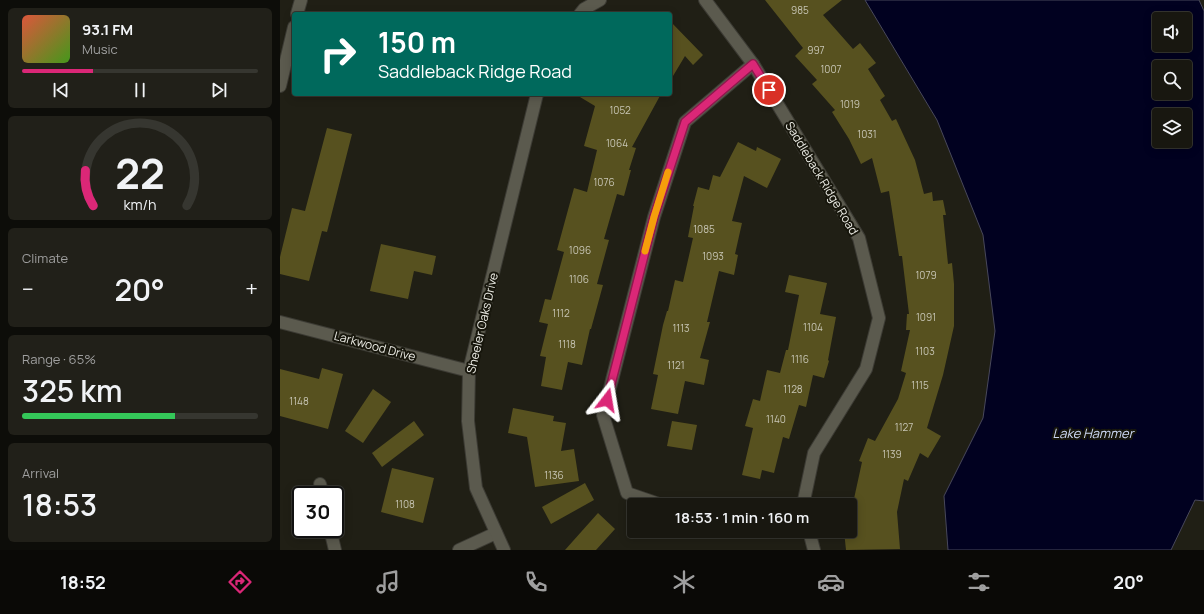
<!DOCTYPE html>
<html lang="en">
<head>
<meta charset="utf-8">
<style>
  :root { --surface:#181710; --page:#212019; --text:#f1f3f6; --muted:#9f9f9f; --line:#363630; --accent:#db2777 }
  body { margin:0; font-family:Manrope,sans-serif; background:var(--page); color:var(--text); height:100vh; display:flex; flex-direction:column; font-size:15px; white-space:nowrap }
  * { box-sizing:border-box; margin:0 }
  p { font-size:13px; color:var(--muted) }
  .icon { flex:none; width:22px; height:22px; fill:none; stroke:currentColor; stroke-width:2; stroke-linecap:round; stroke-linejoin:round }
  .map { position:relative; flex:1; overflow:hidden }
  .drawer { display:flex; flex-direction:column; gap:8px; padding:8px; background:#0d0d09; width:280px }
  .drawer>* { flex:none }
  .guide { position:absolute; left:12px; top:12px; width:380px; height:84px; border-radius:4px; box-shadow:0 2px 10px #0003,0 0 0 1px var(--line); background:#00695c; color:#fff; overflow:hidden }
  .controls { position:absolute; left:872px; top:12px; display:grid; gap:8px }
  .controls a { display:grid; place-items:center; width:40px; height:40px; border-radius:4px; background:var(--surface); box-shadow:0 2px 10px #0003,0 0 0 1px var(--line); font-size:20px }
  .speed { position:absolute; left:12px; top:486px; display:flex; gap:8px; font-size:20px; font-weight:700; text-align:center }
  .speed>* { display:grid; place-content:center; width:52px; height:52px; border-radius:50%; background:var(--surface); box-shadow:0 2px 10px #0003,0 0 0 1px var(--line); line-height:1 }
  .speed .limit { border:2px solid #111; border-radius:6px; background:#fff; color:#111 }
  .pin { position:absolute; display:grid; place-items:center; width:34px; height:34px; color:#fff; margin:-17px; border:2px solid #fff; border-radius:50%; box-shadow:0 1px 4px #0007 }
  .me { position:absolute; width:44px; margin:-22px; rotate:14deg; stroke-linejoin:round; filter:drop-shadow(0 0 3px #0008) }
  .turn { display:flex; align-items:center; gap:14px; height:84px; padding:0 20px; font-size:18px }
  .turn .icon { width:52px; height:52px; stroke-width:2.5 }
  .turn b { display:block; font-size:28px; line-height:34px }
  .big { font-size:30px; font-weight:600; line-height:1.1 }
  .drawer .widget { flex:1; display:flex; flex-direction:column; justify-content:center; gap:6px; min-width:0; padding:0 14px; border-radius:6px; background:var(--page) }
  .drawer .dial { align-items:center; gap:0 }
  .dial svg { height:104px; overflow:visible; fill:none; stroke:var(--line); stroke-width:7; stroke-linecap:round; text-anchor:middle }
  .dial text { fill:var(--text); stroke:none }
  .song { display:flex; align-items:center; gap:12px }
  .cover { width:48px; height:48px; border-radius:6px; background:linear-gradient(135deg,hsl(10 70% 55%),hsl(100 70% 35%)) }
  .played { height:4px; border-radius:2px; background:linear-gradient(90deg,var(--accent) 30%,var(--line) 30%) }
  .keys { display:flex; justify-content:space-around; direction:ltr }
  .heat { display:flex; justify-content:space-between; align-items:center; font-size:22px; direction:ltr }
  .charge { height:6px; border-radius:3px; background:linear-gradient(90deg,#34c759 65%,var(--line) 0) }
  .trip { position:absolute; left:347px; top:498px; width:230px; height:40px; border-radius:4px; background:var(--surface); box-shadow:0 2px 10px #0003,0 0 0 1px var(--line); font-weight:600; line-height:40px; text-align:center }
  .tab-bar { display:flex; height:64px; justify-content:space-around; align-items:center; background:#0a0906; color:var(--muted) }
  .tab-bar .icon { width:28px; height:28px }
  .tab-bar .current { color:var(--accent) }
  .tab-bar b { font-size:18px; color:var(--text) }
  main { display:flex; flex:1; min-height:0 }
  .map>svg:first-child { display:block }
  .water { fill:#010120; stroke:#48485b; fill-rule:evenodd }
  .building { fill:#57511f }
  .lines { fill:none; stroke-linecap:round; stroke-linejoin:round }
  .minor-casing { stroke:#3c3b34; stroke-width:14 }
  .minor { stroke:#5b5a4e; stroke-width:12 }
  .route-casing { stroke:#8e194d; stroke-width:10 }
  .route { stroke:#db2777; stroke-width:7 }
  .slow { stroke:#f59e0b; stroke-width:7 }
  .labels { text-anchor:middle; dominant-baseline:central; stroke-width:4; stroke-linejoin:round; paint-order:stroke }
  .number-label { font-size:10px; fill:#c7c5b4 }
  .street-label { font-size:12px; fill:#ecece5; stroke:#17160c }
  .water-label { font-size:13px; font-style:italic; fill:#ccd7f3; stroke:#17160c }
</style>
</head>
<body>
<main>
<section class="drawer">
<div class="widget">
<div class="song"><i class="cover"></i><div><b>93.1 FM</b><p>Music</p></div></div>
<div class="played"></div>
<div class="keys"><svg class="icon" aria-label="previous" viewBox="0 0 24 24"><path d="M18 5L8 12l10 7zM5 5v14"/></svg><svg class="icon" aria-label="pause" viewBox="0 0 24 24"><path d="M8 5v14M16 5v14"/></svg><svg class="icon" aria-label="next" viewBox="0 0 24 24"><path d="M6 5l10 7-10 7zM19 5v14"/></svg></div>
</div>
<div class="widget dial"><svg viewBox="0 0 100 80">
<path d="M14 69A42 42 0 1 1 86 69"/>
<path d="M14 69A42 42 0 0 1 8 42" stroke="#db2777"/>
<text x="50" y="56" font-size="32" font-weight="700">22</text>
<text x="50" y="72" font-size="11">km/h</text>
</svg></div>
<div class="widget"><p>Climate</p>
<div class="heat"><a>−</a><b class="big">20°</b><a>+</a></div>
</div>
<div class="widget"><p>Range · 65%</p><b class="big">325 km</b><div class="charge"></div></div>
<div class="widget"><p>Arrival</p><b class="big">18:53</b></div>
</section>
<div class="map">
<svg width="924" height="550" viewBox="0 0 924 550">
  <rect width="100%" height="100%" fill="#201f15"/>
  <path class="water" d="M585,0H919L924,11V501L915,500L891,550H668L664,496L703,418L715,331L703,235L657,120ZM879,19H905V45H879ZM879,67H905V93H879ZM879,115H905V141H879Z"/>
  <g class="building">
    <path d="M485,0H562L543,15L573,49L580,43L596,63L588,69L605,96L600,100L612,121L616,119L635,160L644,194L652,192L653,201L663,200L666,215H663L668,264L672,263L674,284V326L663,375L647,428L661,436L648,458L640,453L628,481L624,479L617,512L620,549L566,550L564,531H570V517L582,462L579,461L588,438L595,441L618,399L626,373L621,371L630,330H626L627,314H629L622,256H619L609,191L601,193L592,158L581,164L569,139L552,112L555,110L532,84L537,80L515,56L523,48Z"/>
    <path d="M390,21L423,55L413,65L405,56L390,81Z"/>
    <path d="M295,94H381L352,147L356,148L349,170H351L344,196L337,194L324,239L329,240L317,284L323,285L311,329H310L302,365L288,362L282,390L261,386L266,357L260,356L268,324L259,322L265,299L271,300L284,252L277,250L294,188L307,192L317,150L304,146L315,106Z"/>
    <path d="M47,128L72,134L47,232L42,231L29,281L0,274V257L12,208L25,211Z"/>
    <path d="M458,142L476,151L477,147L501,159L487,188L464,176L452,221L462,223L455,254L458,255L454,275L439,271L427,322H430L420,358L429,360L424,385L405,381L398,414L371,409L378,375L373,374L383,325L387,311H388L395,280L403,282L413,238L408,237L414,206H413L418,187L429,190L433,175L440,177Z"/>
    <path d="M101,244L156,256L152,275L134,271L128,299L90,291Z"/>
    <path d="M509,275L547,283L540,314L556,317L548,360L549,361L544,378L533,375L526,407L519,405L509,439L503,437L494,473L482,470L480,479L462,475L473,428L465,426L473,399L480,401L487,370L500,373L506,350H508L519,295L505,292Z"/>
    <path d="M42,368L63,374L48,429L0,416V369L39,379Z"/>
    <path d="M93,389L111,402L83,443L65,431Z"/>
    <path d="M233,408L274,416L273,421L286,423L281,451L294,449L299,481L255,487L247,437L228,433Z"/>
    <path d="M134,421L144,435L102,467L92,453Z"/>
    <path d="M392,421L417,425L412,450L387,446Z"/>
    <path d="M112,468L154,478L143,523L101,512Z"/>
    <path d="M305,483L314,500L271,524L262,507Z"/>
    <path d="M318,513L335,529L316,550H285Z"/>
  </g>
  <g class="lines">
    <defs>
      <g id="minor">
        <path d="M425,0L473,64L579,238L599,318L586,369L534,453L523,505"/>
        <path d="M17,14L21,0"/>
        <path d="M300,14L304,9L320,0"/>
        <path d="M0,86L14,27"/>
        <path d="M0,322L189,371"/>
        <path d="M40,484L43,495"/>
        <path d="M382,505L347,493L323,415L374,217L405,122L473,64"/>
        <path d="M50,529L55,550"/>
        <path d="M529,531L534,550"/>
        <path d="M179,550L216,533"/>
        <path d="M224,550L196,488L188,421L189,371L257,94"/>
      </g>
    </defs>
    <use href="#minor" class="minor-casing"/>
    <use href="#minor" class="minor"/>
  </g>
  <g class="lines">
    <defs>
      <path id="route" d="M327,400L374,217L405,122L473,64L489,90"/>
    </defs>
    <use href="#route" class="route-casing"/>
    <use href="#route" class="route"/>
    <path class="slow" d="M365,251L374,217L388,172"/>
  </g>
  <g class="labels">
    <g class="number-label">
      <text x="520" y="10">985</text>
      <text x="536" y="50">997</text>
      <text x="551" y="69">1007</text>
      <text x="570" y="104">1019</text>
      <text x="340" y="110">1052</text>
      <text x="587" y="134">1031</text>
      <text x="337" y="143">1064</text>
      <text x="324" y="182">1076</text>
      <text x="424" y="229">1085</text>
      <text x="300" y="250">1096</text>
      <text x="433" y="256">1093</text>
      <text x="646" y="275">1079</text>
      <text x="299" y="279">1106</text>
      <text x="281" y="313">1112</text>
      <text x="646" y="317">1091</text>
      <text x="533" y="327">1104</text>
      <text x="401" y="328">1113</text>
      <text x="287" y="344">1118</text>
      <text x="645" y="351">1103</text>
      <text x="520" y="359">1116</text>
      <text x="396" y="365">1121</text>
      <text x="640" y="385">1115</text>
      <text x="513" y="389">1128</text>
      <text x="19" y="401">1148</text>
      <text x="496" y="419">1140</text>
      <text x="624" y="427">1127</text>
      <text x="612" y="454">1139</text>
      <text x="274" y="475">1136</text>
      <text x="125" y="504">1108</text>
    </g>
    <g class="street-label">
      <text transform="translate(542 178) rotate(59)">Saddleback Ridge Road</text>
      <text transform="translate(202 323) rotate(-77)">Sheeler Oaks Drive</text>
      <text transform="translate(95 346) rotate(15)">Larkwood Drive</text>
    </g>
    <g class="water-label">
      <text x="813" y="433">Lake Hammer</text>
    </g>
  </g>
</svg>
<div class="controls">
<a><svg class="icon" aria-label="sound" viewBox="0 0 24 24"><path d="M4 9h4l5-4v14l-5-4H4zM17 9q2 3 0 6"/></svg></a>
<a><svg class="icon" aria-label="search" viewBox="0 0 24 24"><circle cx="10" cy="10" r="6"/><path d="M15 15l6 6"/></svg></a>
<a><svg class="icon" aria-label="layers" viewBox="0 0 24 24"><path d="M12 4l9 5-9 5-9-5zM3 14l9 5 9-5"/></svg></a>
</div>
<div class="speed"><div class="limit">30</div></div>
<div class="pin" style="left:489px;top:90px;background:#d93025"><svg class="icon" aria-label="arrive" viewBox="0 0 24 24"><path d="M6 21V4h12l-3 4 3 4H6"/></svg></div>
<svg class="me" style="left:327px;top:400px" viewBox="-20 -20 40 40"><path d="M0-17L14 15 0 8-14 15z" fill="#db2777" stroke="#fff" stroke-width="4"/></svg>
<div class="trip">18:53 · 1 min · 160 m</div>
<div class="guide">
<div class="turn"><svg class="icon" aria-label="right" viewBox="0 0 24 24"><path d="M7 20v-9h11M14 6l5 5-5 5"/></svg><div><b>150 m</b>Saddleback Ridge Road</div></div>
</div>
</div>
</main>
<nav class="tab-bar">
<b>18:52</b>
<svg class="icon current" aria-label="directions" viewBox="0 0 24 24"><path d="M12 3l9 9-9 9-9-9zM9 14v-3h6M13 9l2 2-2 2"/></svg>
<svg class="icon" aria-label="music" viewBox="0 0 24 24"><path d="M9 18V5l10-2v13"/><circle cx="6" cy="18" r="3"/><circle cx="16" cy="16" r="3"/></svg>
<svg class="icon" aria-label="phone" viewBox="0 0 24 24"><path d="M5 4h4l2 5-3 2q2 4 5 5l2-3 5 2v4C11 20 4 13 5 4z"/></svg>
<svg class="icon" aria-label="climate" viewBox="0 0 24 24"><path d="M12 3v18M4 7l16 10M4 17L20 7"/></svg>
<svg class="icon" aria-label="car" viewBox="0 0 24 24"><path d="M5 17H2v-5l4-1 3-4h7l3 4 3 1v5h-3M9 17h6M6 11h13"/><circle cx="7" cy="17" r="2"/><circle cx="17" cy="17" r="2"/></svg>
<svg class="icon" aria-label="filters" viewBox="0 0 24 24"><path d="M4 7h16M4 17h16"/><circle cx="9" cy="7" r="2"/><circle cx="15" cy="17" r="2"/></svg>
<b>20°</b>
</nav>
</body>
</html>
